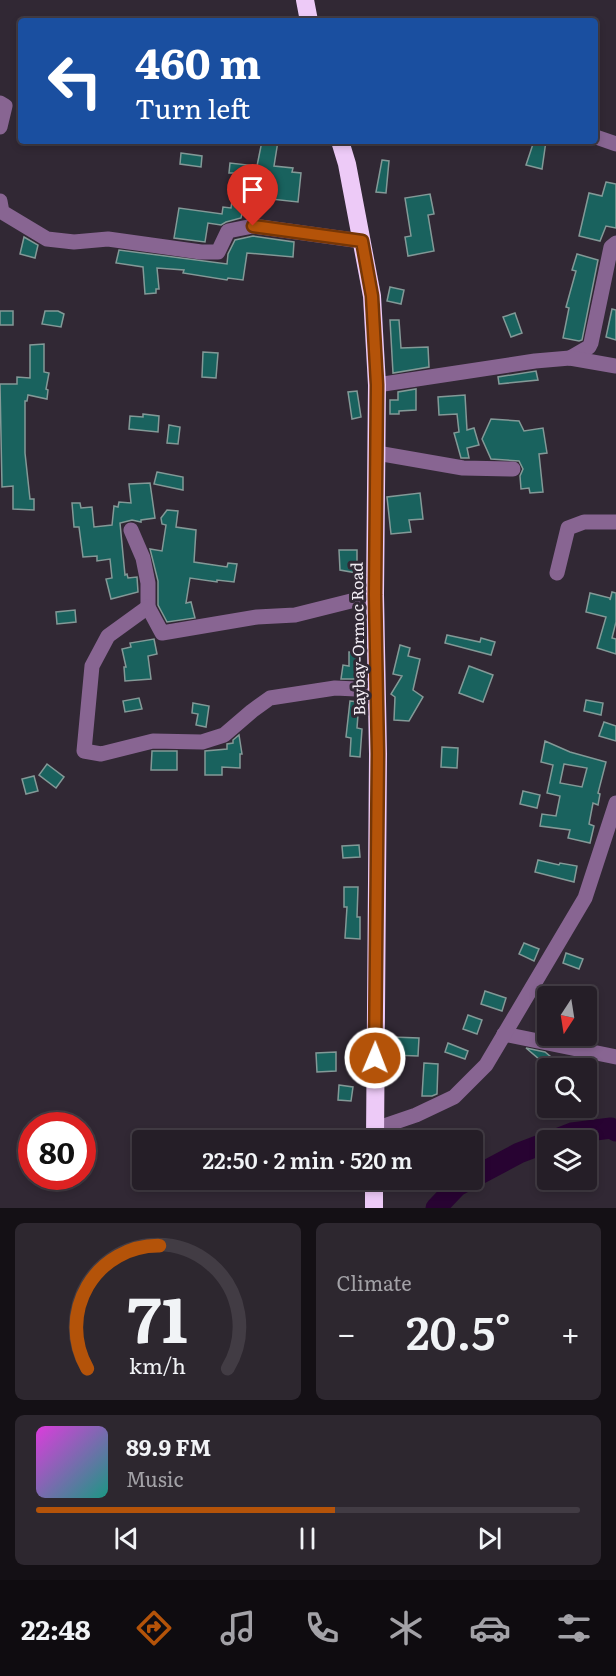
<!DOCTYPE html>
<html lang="en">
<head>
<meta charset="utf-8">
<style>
  :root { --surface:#251e27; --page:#2d272f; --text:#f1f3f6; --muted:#a3a2a7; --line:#423c44; --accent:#b45309 }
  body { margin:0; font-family:Literata,serif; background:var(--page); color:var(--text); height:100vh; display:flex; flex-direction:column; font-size:22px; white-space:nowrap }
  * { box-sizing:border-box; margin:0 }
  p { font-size:20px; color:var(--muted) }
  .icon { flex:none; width:33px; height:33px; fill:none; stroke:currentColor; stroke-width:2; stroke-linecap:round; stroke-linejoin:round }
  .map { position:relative; height:1208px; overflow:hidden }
  .side { display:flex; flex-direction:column; gap:15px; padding:15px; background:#141015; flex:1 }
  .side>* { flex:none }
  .top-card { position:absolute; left:18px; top:18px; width:580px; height:126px; border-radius:6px; box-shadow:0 3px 9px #0003,0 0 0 2px var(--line); background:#1a4fa0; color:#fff; overflow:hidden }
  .needle { width:39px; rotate:192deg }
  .buttons { position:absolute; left:537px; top:986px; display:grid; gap:12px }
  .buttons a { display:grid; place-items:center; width:60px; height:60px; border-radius:6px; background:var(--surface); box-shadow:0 3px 9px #0003,0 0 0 2px var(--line); font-size:30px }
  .speed { position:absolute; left:18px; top:1112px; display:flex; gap:12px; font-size:30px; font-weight:700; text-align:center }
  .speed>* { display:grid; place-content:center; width:78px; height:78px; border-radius:50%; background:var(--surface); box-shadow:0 3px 9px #0003,0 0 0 2px var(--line); line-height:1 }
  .speed .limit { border:9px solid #d22; background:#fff; color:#111 }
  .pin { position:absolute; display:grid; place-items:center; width:51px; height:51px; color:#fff; margin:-62px -26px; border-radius:50% 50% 50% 0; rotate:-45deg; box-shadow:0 0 6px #0007 }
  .pin .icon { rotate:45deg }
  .me { position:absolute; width:66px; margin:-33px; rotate:1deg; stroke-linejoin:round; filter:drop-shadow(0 0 4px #0008) }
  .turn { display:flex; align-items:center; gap:21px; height:126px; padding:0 18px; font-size:27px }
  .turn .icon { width:78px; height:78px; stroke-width:2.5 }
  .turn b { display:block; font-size:42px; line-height:51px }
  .big { font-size:45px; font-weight:600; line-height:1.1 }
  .side .widget { flex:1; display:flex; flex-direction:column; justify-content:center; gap:9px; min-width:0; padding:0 21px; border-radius:9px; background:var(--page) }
  .side .dial { align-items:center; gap:0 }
  .dial svg { height:156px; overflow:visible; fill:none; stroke:var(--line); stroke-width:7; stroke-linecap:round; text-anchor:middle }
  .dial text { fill:var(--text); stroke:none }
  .song { display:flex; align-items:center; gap:18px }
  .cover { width:72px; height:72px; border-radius:9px; background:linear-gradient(135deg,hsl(300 70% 55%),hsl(170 70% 35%)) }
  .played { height:6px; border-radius:3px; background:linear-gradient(90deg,var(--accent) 55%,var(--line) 55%) }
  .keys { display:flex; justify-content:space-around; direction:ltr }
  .heat { display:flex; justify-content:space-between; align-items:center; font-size:33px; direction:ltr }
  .side .tiles { flex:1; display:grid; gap:15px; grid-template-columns:1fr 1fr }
  .widget:last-child { grid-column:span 2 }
  .trip { position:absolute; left:132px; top:1130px; width:351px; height:60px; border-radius:6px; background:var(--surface); box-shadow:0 3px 9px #0003,0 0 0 2px var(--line); font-weight:600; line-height:60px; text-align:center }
  .tabs { display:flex; height:96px; justify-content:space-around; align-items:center; background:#0f0c10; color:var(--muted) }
  .tabs .icon { width:42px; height:42px }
  .tabs .selected { color:var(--accent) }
  .tabs b { font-size:27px; color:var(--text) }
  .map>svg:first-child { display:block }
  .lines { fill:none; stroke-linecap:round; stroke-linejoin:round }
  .river { stroke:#280332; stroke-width:21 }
  .building { fill:#19625e; stroke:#839997; stroke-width:1.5; fill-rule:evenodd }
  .minor { stroke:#886592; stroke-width:15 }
  .highway { stroke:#edcaf7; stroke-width:18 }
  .route-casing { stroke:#753606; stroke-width:15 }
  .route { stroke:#b45309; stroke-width:10 }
  .labels { text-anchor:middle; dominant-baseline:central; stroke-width:6; stroke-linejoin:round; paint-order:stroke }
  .street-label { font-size:16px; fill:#f4eef6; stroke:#312834 }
</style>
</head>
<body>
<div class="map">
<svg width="616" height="1208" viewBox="0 0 616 1208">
  <rect width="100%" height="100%" fill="#312834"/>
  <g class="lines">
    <g class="river">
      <path d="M554,1140L572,1133L611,1128L616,1131"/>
      <path d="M472,1178L519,1153L548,1142"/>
      <path d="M436,1208L457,1186L470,1179"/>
    </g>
  </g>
  <g class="building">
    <path d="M262,141H278L274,166L293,168L292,172L301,173L298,202L262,198L261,203L245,201L241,218L226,222L221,225L208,223L205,242L174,238L179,208L222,214L223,207L231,208L236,173H229L230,163L257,166Z"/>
    <path d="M534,141H546L542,169L526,165Z"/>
    <path d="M181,153L202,156L201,167L180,164Z"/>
    <path d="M382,160L389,161L386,193L376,192Z"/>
    <path d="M606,182L616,184V228L606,226L600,241L579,236L589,193L602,196Z"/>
    <path d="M430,194L434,214L428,215L434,251L408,256L405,237L411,236L405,198Z"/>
    <path d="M253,236L294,242L293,257L247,253L243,280L228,278L227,280L183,273L184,270L157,268L159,289H156V293L145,294L143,267L116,263L119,250L227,264L228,254L235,240Z"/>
    <path d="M24,237L38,245L35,258L20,254Z"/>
    <path d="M577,254L598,260L582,340L579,341L563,338L569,308L566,307L576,271L572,270Z"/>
    <path d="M390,287L404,290L401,304L387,301Z"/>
    <path d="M612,309L616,310V340L606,337Z"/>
    <rect x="0" y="311" width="13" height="14"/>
    <path d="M45,311H58L64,314L61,327L42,324Z"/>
    <path d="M515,313L522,333L511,337L503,317Z"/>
    <path d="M390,320H399L401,348L428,347L429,367L393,373Z"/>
    <path d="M44,344V372L49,373L46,389L48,390L47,399L28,395L27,401H25V453L30,499H34V510L13,509V486L2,487L0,384H17V377L30,378V345Z"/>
    <path d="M203,352L218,353L216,378L202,377Z"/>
    <path d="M536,371L538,380L499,384L498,377Z"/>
    <path d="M416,389V410L399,411V414H390V400H398V392Z"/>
    <path d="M357,391L361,417L352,419L348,392Z"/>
    <path d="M465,395L467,430L474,428L479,445L467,448L469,458H461L454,433L459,432L457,414L439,415L438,397Z"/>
    <path d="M143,414L159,416L158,432L129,429L130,416L143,417Z"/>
    <path d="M491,419L519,421L524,431L543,428L547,453L539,454L543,492L530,493L529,488L521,489L520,476L523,469L519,461L491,459L482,439Z"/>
    <path d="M169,425L180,427L178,444L167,443Z"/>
    <path d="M157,472L183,477V490L154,484Z"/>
    <path d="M150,483L155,518L141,520V522L132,520L120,523L125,575L127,574L128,578L137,577L138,592L111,599L106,579L112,578L110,559L97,561V556L83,557L79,527H74L72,503H80L81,508L92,507L94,527L112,525L114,506L118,507L119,502L131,503L129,484Z"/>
    <path d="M420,493L423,519L409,520L411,532L391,534L387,497Z"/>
    <path d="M167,510L178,511L176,527L196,530L194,562L227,567L228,563L237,564L234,582L217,580V582L190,578L186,603L191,602L195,618L167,622L158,605V581L150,549L162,551L166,525L162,524L161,518Z"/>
    <path d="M339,550H357V573L340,570Z"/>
    <path d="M612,592L616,593V622L612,638L616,639V654L597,648L606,617L586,612L590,593L610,598V600Z"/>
    <path d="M75,610L76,622L57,624L56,612Z"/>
    <path d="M447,635L480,642L481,638L495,642L491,655L445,643Z"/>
    <path d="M154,639L157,654L148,656L151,679L125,681L124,667H126L122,649L131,647L130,643Z"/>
    <path d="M400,645L410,648L408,656L420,659L413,690L423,697L409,721L394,720L395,697L391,694L402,676L393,674Z"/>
    <path d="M349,652H359V658H362L358,679H341L343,665L349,666Z"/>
    <path d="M469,666L493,675L483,702L459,693Z"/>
    <path d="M139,698L142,709L125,712L123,701Z"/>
    <path d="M586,700L603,703L601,715L584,711Z"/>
    <path d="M350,701L359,702L357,728L362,729L360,757L350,756L351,738L346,737Z"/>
    <path d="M193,703L209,706L206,727L196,725L198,714L192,713Z"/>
    <path d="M604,722L616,726V741L599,736Z"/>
    <path d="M239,735L242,754H240V768L222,767V775H205V751L227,749V744L233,743V740Z"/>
    <path d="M545,741L570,752L606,762L598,793L600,794L598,805L593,803L589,824L594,826L590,843L568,838L570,830L540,826L542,814L556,816L560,796L547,793L553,765L541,762ZM564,764L587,768L582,787L560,783Z"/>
    <path d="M442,747L458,748L457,768L441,767Z"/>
    <path d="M152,751H177V770H151Z"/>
    <path d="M47,764L64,777L56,788L39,775Z"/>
    <path d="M34,776L38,791L26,794L22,779Z"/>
    <path d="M523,791L540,795L537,808L520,804Z"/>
    <path d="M359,845L360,857L343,858L342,846Z"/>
    <path d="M538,860L559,865L560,863L577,866L574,882L535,872Z"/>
    <path d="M344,887H358L357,917H360V939L345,938L347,907H344Z"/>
    <path d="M524,943L539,949L534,961L519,954Z"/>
    <path d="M566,953L583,959L579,969L563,963Z"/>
    <path d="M485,991L506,998L502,1011L481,1004Z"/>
    <path d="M468,1015L482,1020L477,1034L463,1029Z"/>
    <path d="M392,1037L419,1038L418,1056L391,1055Z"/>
    <path d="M448,1043L468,1051L465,1059L445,1052Z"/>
    <path d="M526,1048L545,1052L562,1066L560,1068L539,1059Z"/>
    <path d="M336,1052V1071L317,1072L316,1053Z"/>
    <path d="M424,1063L438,1064L437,1094L432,1096H422Z"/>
    <path d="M339,1085L353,1087L351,1101L338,1100Z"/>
  </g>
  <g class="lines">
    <g class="minor">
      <path d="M0,103L5,106L0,127"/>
      <path d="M596,137L616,144"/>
      <path d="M0,201L2,212L47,239L74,242L108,239L201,252H218L228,231L253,226L361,241"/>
      <path d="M570,358L589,347L591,343L611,247L616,243"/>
      <path d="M377,385L535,361L570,358L616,366"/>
      <path d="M377,453L463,468L513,469"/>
      <path d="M131,530L143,558L148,583V607L162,633L257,617L295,615L375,595"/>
      <path d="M557,573L568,528L584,522H616"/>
      <path d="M148,607L108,636L92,666L84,751L101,754L153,741L202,742L224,735L252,711L270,698L335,688L377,690"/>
      <path d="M504,1034L616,1057"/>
      <path d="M375,1129L416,1115L454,1097L486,1065L585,898L616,803"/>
    </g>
    <g class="highway">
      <path d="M305,0L309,21"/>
      <path d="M340,141L347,164L372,296L377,385L375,595L378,754L375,1140"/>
      <path d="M374,1208V1179"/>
    </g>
  </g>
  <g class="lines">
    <defs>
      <path id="route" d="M253,226L362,241L372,296L377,385L375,595L378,754L375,1058"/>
    </defs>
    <use href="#route" class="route-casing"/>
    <use href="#route" class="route"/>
  </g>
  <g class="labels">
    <g class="street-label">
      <text transform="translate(357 639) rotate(-91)">Baybay-Ormoc Road</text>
    </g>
  </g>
</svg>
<div class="buttons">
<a><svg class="needle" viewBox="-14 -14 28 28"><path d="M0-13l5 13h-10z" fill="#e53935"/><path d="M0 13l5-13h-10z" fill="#a3a2a7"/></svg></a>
<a><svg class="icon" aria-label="search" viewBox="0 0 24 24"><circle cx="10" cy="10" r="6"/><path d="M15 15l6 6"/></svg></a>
<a><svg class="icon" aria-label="layers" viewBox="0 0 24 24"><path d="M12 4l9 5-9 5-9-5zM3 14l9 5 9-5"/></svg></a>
</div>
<div class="speed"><div class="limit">80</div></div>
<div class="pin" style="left:253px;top:226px;background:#d93025"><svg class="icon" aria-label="arrive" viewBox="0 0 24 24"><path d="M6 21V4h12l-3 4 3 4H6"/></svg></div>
<svg class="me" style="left:375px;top:1058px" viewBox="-20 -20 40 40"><circle r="17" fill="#b45309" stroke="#fff" stroke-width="3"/><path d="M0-11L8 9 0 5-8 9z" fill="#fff"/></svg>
<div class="trip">22:50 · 2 min · 520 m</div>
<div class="top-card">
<div class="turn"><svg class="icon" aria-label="left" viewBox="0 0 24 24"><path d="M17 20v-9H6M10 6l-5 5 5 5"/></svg><div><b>460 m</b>Turn left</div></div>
</div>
</div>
<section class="side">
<div class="tiles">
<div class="widget dial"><svg viewBox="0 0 100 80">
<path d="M14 69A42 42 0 1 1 86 69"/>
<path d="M14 69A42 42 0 0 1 51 6" stroke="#b45309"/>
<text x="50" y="56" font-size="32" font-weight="700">71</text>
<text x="50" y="72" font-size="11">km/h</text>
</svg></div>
<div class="widget"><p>Climate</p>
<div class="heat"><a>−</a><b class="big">20.5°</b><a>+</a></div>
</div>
<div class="widget">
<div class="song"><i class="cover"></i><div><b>89.9 FM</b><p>Music</p></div></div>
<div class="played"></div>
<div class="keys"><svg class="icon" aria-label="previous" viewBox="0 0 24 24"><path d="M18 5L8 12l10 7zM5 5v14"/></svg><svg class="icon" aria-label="pause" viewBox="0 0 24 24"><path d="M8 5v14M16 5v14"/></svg><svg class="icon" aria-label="next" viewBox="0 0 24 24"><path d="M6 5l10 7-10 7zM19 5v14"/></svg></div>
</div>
</div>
</section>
<nav class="tabs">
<b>22:48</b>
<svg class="icon selected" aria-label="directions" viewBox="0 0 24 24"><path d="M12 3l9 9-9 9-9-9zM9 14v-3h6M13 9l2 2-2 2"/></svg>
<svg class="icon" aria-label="music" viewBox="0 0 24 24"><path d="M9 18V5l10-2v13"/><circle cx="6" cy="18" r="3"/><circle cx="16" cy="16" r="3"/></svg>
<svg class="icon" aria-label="phone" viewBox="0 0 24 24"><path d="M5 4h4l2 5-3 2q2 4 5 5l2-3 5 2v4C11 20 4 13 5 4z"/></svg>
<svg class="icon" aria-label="climate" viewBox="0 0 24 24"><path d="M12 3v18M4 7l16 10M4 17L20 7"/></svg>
<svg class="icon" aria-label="car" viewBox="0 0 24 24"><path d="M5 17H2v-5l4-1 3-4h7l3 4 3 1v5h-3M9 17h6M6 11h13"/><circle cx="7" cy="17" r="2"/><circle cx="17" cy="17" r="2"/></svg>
<svg class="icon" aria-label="filters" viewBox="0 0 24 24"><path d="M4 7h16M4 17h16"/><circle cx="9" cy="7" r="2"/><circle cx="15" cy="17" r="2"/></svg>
</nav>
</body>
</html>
